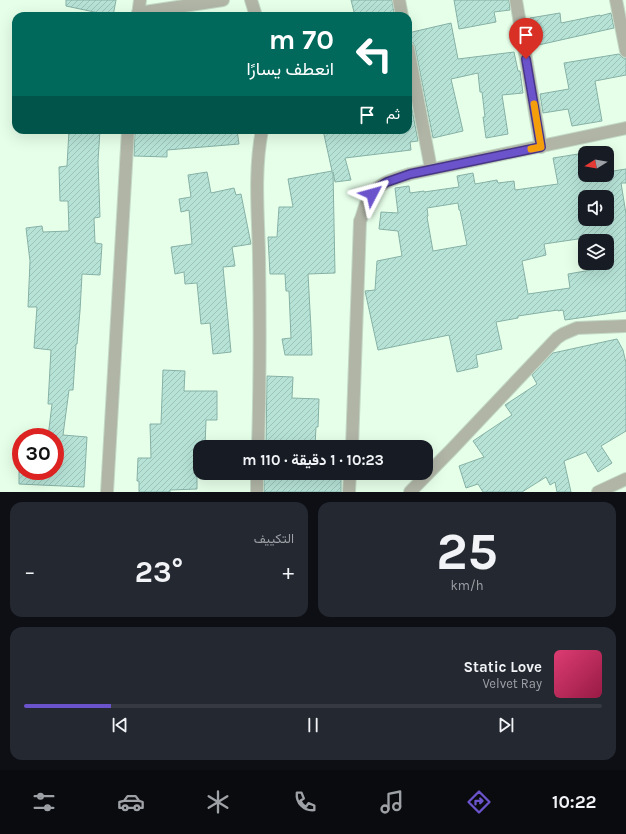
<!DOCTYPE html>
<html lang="ar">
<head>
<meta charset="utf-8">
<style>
  :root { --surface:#171b24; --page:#242831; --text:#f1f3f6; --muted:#9ea1a6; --line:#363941; --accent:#6b53cc }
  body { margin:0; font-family:Karla,Vazirmatn,sans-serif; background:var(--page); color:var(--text); direction:rtl; height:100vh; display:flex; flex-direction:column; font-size:15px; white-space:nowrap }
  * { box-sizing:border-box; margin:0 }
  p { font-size:13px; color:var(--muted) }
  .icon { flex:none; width:22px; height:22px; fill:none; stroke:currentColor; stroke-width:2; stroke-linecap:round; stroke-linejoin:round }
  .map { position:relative; height:492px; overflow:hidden; direction:ltr }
  .details { display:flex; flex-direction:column; gap:10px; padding:10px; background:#0d0f14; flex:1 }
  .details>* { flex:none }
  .hud { position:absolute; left:12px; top:12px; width:400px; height:122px; border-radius:12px; box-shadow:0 4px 16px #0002; direction:rtl; background:#00695c; color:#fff; overflow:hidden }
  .needle { width:26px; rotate:259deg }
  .tools { position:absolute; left:578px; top:146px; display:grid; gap:8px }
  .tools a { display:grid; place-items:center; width:36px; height:36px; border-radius:8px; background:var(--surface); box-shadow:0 4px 16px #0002; font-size:20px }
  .speed { position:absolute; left:12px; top:428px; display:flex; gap:8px; font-size:20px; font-weight:700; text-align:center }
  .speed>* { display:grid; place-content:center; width:52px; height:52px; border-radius:50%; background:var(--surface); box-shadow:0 4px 16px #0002; line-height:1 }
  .speed .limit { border:6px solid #d22; background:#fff; color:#111 }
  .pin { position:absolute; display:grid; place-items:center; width:34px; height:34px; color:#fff; margin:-41px -17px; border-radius:50% 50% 50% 0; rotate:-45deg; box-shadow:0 0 4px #0007 }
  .pin .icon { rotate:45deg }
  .me { position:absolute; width:44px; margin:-22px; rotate:51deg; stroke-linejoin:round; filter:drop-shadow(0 0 3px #0008) }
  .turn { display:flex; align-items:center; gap:14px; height:84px; padding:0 12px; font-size:18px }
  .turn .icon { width:52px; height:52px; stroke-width:2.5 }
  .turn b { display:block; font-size:28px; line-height:34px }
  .then { display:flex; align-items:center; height:38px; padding:0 12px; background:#0003; gap:8px; font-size:15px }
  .big { font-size:30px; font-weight:700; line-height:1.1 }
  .details .widget { flex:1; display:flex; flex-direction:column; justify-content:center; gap:6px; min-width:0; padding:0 14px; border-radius:12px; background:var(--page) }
  .details .dial { align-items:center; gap:0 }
  .dial b { font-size:52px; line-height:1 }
  .song { display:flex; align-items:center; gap:12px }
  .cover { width:48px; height:48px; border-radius:6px; background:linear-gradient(135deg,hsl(340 70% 55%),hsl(340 70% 35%)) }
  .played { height:4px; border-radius:2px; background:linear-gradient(90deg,var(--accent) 15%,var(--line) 15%) }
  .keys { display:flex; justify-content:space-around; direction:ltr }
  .heat { display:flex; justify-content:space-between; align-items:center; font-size:22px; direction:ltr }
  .details .tiles { flex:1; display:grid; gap:10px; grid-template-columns:1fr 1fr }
  .widget:last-child { grid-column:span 2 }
  .trip { position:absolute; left:193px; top:440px; width:240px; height:40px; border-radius:12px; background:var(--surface); box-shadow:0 4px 16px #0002; font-weight:700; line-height:40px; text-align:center; direction:rtl }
  .menu { display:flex; height:64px; justify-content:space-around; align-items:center; background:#090b0e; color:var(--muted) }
  .menu .icon { width:28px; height:28px }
  .menu .selected { color:var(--accent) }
  .menu b { font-size:18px; color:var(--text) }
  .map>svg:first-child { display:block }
  .building { fill:url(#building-hatch); stroke:#86b1a6; fill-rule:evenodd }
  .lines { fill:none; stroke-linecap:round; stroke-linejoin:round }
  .minor-casing { stroke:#c3d9c6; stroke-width:14 }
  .minor { stroke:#b0b5a6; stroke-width:12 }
  .route-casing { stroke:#463685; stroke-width:10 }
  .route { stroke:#6b53cc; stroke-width:7 }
  .slow { stroke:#f59e0b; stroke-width:7 }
</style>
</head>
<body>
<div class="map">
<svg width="626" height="492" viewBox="0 0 626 492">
  <defs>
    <pattern id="building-hatch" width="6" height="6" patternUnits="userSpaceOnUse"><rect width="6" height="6" fill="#b7e3d7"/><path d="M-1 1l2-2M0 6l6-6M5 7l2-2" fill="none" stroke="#9dc3b8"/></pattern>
  </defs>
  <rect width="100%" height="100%" fill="#e6ffe9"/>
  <g class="building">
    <path d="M66,0H116L113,16L66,6Z"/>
    <path d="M351,0H392L394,13L379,16H355Z"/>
    <path d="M454,0H509L510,10L494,12L496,22L459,29Z"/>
    <path d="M560,13L561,23L600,15V16L611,13L614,28L534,46L530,18Z"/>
    <path d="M451,23L458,59L514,52L518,71H520L523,93L502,95L508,134L486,138L483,117H485L482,92H480L478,73L451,79L463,131L433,138L415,47L413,43L408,41V33Z"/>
    <path d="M619,54L623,58H626V75L595,81L602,121L572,126L568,109L543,113L540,94L569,89L564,63Z"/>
    <path d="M408,88L418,141L410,142L411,150L345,158L351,180L335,182L333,172L335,273L308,274L311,329L312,355H285L282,339L291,338L289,291H286L285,274H270L268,237H277L279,207H293L288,179L332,171L323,130H408Z"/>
    <path d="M69,130H100L98,161L100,217L94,218L95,243L102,244L100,275L82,274L80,311L77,344H76L73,390H69L63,435L87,437L84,487L19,484V471H55V437H48L52,404H48L51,350L34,348L37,307H28L30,261L26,228L42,226L43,232L69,231L68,201H60L59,167L67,166Z"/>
    <path d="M135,130H237L239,144L167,150V157L134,156Z"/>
    <path d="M591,152V153H585V175H607V172L626,169V183H621L626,214V311L565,320L563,310L558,311V310L518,316V318L496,322L502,349L476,355L478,367L457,372L449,335L378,350L365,291L375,290L377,261L402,256L398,231L379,229L381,212L398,213L395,188L409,186L410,193L424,191V192L459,187L457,176L473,173L475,184L497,180L498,183L514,181L515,190L558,184L553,158ZM585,197H607V219H585ZM458,203L459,210H460L467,245L433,251L427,217L428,216L427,208ZM605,235V241H607V251L609,263H602L603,268L568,274L570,288L528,294L522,261L546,255L544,244Z"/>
    <path d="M207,172L211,193L234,188L236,195L241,194L251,244L232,247L235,266L223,267L231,352L213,354L210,323L201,324L197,283L185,284L184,272L175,274L171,247L192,244L189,210L181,212L179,199L191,197L188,175Z"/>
    <path d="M617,339L623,350L626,363V431L601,446L612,463L598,472L586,452L564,461L571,492H557L555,482L550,485L546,477L522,492H483L478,484L466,488L459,466L484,457L473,441L512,415L505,405L537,384L532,375L553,353Z"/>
    <path d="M163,370L185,371L184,391H217V420H206L205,447H200V465H197V489L170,490V492H139V481H137L138,458H151L150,424H161Z"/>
    <path d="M267,376L293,377L292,398L319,399L318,427H316L315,447H266Z"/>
    <path d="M264,473H273V475L341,476V492H264Z"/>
  </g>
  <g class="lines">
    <defs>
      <g id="minor">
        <path d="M251,0L256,16"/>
        <path d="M399,0L402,16"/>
        <path d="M516,0L541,147"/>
        <path d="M616,0L626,51"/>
        <path d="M138,13L223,0"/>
        <path d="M138,16L140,0"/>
        <path d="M408,48L431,169"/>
        <path d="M258,447C260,383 260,319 259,255C258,213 254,171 262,130"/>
        <path d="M352,447L360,221C363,215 364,206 368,200C378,182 392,180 410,174L626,128"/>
        <path d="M107,492L128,130"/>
        <path d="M257,492V473"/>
        <path d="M349,492L350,473"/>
        <path d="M410,492L452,449L557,338L563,334L577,328L626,326"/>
        <path d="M598,492L626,479"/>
      </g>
    </defs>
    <use href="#minor" class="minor-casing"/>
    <use href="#minor" class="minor"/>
  </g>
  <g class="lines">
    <defs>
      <path id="route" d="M372,194L377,188L387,182L410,174L541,147L526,59"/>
    </defs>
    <use href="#route" class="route-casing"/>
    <use href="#route" class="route"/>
    <path class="slow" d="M531,149L541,147L534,104"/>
  </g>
</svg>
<div class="tools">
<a><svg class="needle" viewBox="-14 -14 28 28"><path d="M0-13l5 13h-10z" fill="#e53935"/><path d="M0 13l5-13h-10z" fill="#9ea1a6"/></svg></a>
<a><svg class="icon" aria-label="sound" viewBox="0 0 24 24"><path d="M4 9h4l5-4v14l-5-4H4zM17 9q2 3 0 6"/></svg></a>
<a><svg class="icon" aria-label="layers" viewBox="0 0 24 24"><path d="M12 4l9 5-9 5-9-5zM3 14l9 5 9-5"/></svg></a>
</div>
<div class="speed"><div class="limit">30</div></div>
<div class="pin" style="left:526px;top:59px;background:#d93025"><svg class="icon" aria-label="arrive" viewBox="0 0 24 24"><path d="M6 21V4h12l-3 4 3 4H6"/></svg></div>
<svg class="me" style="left:372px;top:194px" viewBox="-20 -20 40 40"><path d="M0-17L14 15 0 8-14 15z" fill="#6b53cc" stroke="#fff" stroke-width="4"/></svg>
<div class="trip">10:23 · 1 دقيقة · 110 m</div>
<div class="hud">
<div class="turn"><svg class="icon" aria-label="left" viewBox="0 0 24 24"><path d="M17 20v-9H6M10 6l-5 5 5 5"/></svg><div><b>70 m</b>انعطف يسارًا</div></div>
<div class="then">ثم<svg class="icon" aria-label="arrive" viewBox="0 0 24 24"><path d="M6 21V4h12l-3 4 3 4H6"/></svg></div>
</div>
</div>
<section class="details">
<div class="tiles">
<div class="widget dial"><b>25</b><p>km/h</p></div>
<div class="widget"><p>التكييف</p>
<div class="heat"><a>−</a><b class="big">23°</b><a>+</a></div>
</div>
<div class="widget">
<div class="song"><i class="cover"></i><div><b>Static Love</b><p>Velvet Ray</p></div></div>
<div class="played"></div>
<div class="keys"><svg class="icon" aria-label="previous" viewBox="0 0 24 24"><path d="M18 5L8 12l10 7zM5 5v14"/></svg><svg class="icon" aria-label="pause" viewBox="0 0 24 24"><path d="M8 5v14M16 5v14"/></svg><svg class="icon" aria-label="next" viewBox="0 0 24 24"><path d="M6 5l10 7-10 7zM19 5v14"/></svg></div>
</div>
</div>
</section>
<nav class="menu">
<b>10:22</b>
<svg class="icon selected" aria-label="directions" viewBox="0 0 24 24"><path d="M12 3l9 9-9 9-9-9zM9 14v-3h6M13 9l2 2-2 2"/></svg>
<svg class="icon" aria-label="music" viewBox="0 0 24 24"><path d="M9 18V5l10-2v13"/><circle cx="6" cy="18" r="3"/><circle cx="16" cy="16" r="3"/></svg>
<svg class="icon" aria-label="phone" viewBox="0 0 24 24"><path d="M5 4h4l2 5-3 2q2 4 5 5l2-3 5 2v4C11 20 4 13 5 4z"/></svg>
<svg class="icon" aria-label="climate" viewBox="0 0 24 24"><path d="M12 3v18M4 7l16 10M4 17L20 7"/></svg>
<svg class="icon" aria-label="car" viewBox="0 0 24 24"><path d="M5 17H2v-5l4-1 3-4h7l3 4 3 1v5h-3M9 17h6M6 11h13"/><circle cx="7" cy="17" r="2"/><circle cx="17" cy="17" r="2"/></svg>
<svg class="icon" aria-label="filters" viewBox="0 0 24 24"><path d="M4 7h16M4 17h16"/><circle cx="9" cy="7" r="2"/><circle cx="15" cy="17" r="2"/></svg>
</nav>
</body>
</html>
